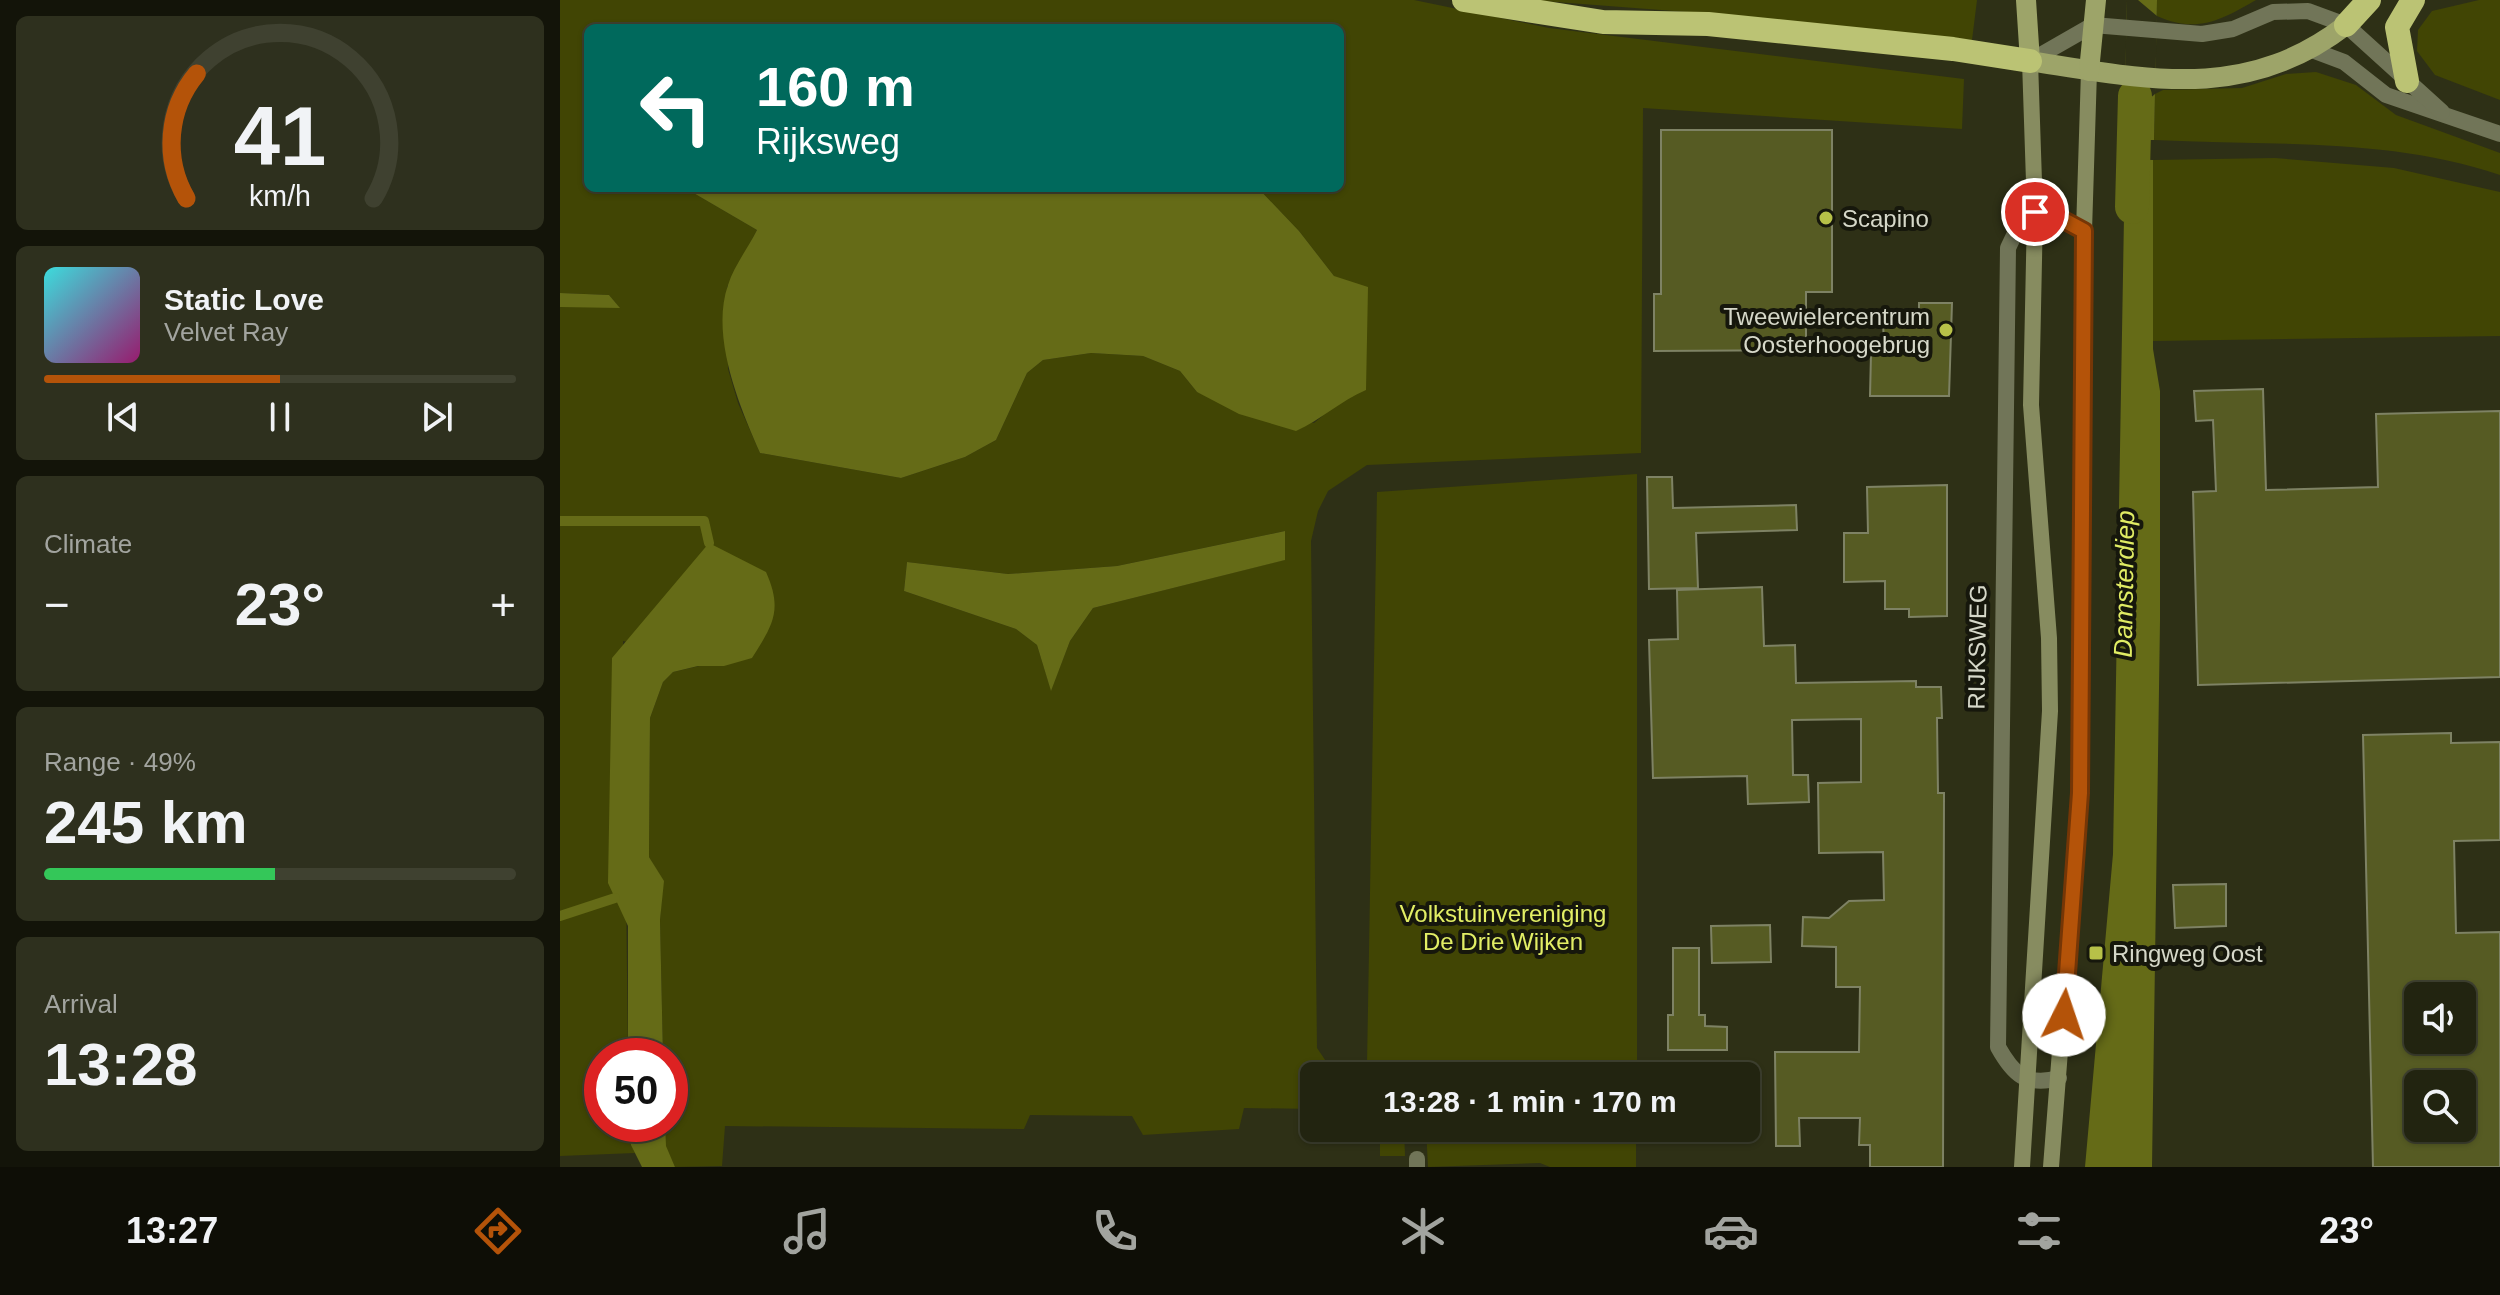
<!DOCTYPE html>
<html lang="en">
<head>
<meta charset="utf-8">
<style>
  :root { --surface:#222410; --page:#2e301e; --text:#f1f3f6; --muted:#a2a49f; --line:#3f4130; --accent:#b45309 }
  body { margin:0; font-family:Helvetica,sans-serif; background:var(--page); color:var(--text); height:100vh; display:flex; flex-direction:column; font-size:30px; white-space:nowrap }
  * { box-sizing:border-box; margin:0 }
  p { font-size:26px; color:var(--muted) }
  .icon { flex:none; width:44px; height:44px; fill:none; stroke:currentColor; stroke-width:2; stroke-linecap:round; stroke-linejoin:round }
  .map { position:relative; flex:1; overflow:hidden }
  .panel { display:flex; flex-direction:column; gap:16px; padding:16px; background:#131409; width:560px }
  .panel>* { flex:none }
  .hud { position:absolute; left:24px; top:24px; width:760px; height:168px; border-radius:12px; box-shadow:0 2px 6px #0004,0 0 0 2px var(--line); background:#00695c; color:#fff; overflow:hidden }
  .controls { position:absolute; left:1844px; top:982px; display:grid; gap:16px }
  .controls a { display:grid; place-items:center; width:72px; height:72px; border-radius:12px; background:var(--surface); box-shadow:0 2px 6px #0004,0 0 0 2px var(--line); font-size:40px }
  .speed { position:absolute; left:24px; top:1038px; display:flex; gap:16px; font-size:40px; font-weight:700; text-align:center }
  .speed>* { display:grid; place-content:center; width:104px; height:104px; border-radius:50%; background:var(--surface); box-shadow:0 2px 6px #0004,0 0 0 2px var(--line); line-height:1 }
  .speed .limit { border:12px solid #d22; background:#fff; color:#111 }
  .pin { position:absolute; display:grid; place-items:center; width:68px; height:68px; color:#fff; margin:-34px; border:4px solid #fff; border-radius:50%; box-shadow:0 2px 8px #0007 }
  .me { position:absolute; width:88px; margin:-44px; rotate:4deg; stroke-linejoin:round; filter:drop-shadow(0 0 6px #0008) }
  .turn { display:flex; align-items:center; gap:28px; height:168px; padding:0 40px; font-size:36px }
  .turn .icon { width:104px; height:104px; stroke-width:2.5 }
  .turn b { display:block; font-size:56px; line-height:68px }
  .big { font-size:60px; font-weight:700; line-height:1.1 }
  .panel .widget { flex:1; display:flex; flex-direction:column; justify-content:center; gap:12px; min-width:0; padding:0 28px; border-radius:12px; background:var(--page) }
  .panel .dial { align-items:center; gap:0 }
  .dial svg { height:208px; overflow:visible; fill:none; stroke:var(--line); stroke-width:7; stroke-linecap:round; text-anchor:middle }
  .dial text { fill:var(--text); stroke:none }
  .song { display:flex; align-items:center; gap:24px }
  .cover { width:96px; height:96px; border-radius:12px; background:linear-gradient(135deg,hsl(180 70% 55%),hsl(320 70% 35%)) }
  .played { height:8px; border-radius:4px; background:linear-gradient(90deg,var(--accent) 50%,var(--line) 50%) }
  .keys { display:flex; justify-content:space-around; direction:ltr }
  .heat { display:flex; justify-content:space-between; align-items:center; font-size:44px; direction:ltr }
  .charge { height:12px; border-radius:6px; background:linear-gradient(90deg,#34c759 49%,var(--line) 0) }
  .trip { position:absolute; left:740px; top:1062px; width:460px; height:80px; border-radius:12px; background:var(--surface); box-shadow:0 2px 6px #0004,0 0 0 2px var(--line); font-weight:700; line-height:80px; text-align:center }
  .dock { display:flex; height:128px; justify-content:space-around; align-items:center; background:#0e0e06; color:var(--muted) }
  .dock .icon { width:56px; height:56px }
  .dock .current { color:var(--accent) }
  .dock b { font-size:36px; color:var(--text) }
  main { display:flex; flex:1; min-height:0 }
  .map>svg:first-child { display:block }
  .green { fill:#414504; fill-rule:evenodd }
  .water { fill:#656b17 }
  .pier { fill:#2e3016 }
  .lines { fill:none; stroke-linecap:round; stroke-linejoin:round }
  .stream { stroke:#656b17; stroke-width:10 }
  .canal { stroke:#656b17; stroke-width:34 }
  .building { fill:#565b23; stroke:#7e8264; stroke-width:2; fill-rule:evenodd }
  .street { stroke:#717558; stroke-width:16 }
  .secondary { stroke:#878c60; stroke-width:16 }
  .primary { stroke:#9da469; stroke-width:20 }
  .highway { stroke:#bbc374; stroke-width:24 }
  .route-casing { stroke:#753606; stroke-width:20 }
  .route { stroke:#b45309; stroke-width:14 }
  .poi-dot { fill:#b7c148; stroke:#16170c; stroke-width:3 }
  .labels { text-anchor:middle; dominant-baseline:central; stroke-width:8; stroke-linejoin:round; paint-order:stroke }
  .poi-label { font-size:24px; fill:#d6d8c9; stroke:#16170c; text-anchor:start }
  .street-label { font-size:24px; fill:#d6d8c9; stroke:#16170c }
  .park-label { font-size:24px; fill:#e2ee65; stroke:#16170c }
  .water-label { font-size:26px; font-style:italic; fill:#e0ec64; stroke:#16170c }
</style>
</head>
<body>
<main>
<section class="panel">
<div class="widget dial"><svg viewBox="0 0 100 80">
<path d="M14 69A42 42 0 1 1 86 69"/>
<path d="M14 69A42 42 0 0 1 18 21" stroke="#b45309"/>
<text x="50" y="56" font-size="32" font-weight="700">41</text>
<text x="50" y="72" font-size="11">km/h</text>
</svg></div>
<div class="widget">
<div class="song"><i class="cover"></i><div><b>Static Love</b><p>Velvet Ray</p></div></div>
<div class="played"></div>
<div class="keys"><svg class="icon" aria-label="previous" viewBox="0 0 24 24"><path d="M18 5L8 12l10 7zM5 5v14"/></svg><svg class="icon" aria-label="pause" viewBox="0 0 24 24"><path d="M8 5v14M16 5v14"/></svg><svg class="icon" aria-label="next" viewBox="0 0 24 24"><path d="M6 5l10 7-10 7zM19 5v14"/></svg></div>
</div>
<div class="widget"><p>Climate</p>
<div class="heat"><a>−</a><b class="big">23°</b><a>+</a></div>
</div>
<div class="widget"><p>Range · 49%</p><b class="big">245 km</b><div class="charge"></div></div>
<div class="widget"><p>Arrival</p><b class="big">13:28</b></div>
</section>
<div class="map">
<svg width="1940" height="1167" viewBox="0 0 1940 1167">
  <rect width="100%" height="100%" fill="#2e3016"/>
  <g class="green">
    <path d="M0,0H854L989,28L1404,79L1402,129L1083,108L1081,453L807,465L768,491L758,511L751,541L757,1048L776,1076H754V1109L684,1108L679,1129L583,1135L572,1116L470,1115L464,1129L165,1126L162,1166L115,1167L105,1146V1124H110V1056H103L100,920L103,881L89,857L90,718L103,682L113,672L139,666H164L63,641L68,1056H42V1124H69L75,1153L0,1156V307H59L49,295L0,293ZM28,28H780V188H698L739,231L774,276L806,389L779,402L754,423L637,392L620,371L583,356L531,353L483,360L467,373L436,440L405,457L341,478L200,453L178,403L168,369L167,287L197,230L125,188H28ZM725,531L724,560L533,608L510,641L491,690L477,645L456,629L344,591L347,562L448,574L557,566Z"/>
    <path d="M970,0H1417L1412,40L1153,14Z"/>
    <path d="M1597,0H1696C1661,20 1637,34 1597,16Z"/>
    <path d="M1919,0H1940V100L1875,75L1857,51L1858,30L1872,11Z"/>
    <path d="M1756,72L1796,85L1836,115L1940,153V175C1828,137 1710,146 1594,140L1595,94L1603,90L1682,88L1726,74Z"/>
    <path d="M1715,158L1834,168L1940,192V336L1593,341V160Z"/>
    <path d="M1077,474V1076H855L852,1071L807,1065L817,492Z"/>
    <path d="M820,1128H844L845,1156H820Z"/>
    <path d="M866,1128H1076V1167H990L980,1163L868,1167Z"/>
  </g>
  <g class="water">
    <path d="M1567,0H1597L1594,140H1564Z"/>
    <path d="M1565,159L1593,160V349L1600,391V621L1592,1167H1525L1553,854Z"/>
    <path d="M125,188H698L739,231L774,276L808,287L806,390C780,401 761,420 736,431L679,414L637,392L620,371L583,356L531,353L483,360L467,373L436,440L405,457L341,478L200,453C180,407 150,337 168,285C174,266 188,248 197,230Z"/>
    <path d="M0,293L49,295L60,308L0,307Z"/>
    <path d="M725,531V560L533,608L510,641L491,691L477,645L456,629L344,591L347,562L448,574L557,566Z"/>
    <path d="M149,543L206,572C223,610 213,625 192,658L164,666H138L113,672L103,682L90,718L89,857L104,881L100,920L103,1056H68V926L48,883L52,658Z"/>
    <path d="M69,1124H105L106,1146L115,1167H82L71,1145Z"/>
  </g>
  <path class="pier" d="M1567,0H1578L1597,16L1595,94L1564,121Z"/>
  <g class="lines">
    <g class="stream">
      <path d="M0,521H144L149,543"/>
      <path d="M0,916L55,898"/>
    </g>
    <path class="canal" d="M1572,207L1575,96"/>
  </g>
  <g class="building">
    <path d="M1101,130H1272V292H1246V350L1094,351V294H1101Z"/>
    <path d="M1359,303H1392L1389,396H1310L1311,354H1324L1323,316H1359Z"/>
    <path d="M1703,389L1706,490L1818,487L1816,414L1940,411V677L1638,685L1633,492L1656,491L1653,420L1636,421L1634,391Z"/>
    <path d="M1087,477H1112L1113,508L1236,505L1237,530L1136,533L1138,588L1089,589Z"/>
    <path d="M1387,485V616L1349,617V609H1325V581L1284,582V533H1308L1307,487Z"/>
    <path d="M1202,587L1204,646L1235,645L1236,683L1356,681V687H1381L1382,718H1377L1378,793H1384L1383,1167H1310V1145H1299L1300,1118H1239L1240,1146H1216L1215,1052H1299L1300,987H1276V947L1242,946L1243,917L1269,918L1289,901L1324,900L1323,852L1259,853L1258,783L1301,782V719L1232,720L1233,775H1248L1249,802L1188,804L1187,776L1093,778L1089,640L1118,639L1117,590Z"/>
    <path d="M1891,733V743L1940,742V840L1894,841L1896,933L1940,932V1167H1813L1803,735ZM1858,996H1902V1040H1858ZM1858,1084H1902V1128H1858Z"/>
    <path d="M1666,884V926L1615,928L1613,885Z"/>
    <path d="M1210,925L1211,962L1152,963L1151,926Z"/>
    <path d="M1113,948H1139V1015H1145V1026L1167,1027V1050H1108V1015H1113Z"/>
  </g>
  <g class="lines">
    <g class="street">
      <path d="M1752,50L1784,62L1826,95L1940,134"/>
      <path d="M1470,61L1533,25L1642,34L1673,29L1713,12L1748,11L1786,25L1882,112"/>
      <path d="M1499,1078C1466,1087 1453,1074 1438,1047L1448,248L1459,225L1475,212L1498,217L1524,231"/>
      <path d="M857,1159V1167"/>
    </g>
    <g class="secondary">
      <path d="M1462,1167L1490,711L1489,638L1471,405L1475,212L1470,61"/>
      <path d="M1491,1167L1520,793L1524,231L1529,71"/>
    </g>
    <g class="primary">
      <path d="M1466,0L1470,61C1586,79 1685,103 1786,25"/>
      <path d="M1529,71L1536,0"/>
    </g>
    <g class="highway">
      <path d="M904,0L1043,22L1148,24L1393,49L1470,61"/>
      <path d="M1786,25L1809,0"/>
      <path d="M1847,81L1837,27L1853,0"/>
    </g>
  </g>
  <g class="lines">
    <defs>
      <path id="route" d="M1475,212L1498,217L1524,231L1520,793L1504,1015"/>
    </defs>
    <use href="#route" class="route-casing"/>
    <use href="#route" class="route"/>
  </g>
  <g class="poi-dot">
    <circle cx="1266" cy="218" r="8"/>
    <circle cx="1386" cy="330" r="8"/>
    <rect x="1528" y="945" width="16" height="16" rx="4"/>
  </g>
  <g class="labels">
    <g class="poi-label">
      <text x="1282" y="218">Scapino</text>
      <text x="1370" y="316" text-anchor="end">Tweewielercentrum<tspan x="1370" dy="28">Oosterhoogebrug</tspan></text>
      <text x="1552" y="953">Ringweg Oost</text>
    </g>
    <g class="street-label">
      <text transform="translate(1417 647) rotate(-89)">RIJKSWEG</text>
    </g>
    <g class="park-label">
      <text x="943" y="913">Volkstuinvereniging<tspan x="943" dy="28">De Drie Wijken</tspan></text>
    </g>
    <g class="water-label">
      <text transform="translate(1564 584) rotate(-89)">Damsterdiep</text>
    </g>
  </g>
</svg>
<div class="controls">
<a><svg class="icon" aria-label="sound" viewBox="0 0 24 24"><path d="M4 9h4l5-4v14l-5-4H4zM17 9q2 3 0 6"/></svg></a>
<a><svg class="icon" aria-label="search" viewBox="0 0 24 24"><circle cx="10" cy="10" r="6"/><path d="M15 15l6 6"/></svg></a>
</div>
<div class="speed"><div class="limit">50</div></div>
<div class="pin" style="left:1475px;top:212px;background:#d93025"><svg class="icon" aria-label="arrive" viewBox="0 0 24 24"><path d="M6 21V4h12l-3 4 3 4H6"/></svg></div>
<svg class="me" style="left:1504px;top:1015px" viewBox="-20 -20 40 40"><circle r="19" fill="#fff"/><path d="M0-13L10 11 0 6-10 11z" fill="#b45309"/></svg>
<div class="trip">13:28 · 1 min · 170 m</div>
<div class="hud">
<div class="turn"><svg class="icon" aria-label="left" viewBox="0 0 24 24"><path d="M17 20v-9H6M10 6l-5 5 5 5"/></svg><div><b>160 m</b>Rijksweg</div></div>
</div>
</div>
</main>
<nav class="dock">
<b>13:27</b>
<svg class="icon current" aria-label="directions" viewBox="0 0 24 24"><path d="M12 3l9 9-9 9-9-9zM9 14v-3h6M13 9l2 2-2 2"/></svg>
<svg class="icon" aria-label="music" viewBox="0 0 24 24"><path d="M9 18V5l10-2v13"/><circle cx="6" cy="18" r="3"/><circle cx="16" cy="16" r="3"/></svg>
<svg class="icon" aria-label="phone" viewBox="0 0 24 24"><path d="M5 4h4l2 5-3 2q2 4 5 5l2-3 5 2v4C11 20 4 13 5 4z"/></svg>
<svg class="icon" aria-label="climate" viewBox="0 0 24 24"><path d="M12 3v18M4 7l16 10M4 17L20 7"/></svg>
<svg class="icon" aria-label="car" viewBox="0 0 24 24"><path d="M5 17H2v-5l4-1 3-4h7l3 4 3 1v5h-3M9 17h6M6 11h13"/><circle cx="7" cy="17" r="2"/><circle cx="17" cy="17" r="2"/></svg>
<svg class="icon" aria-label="filters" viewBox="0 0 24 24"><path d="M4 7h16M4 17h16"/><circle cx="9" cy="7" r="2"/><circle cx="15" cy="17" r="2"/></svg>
<b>23°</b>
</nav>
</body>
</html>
